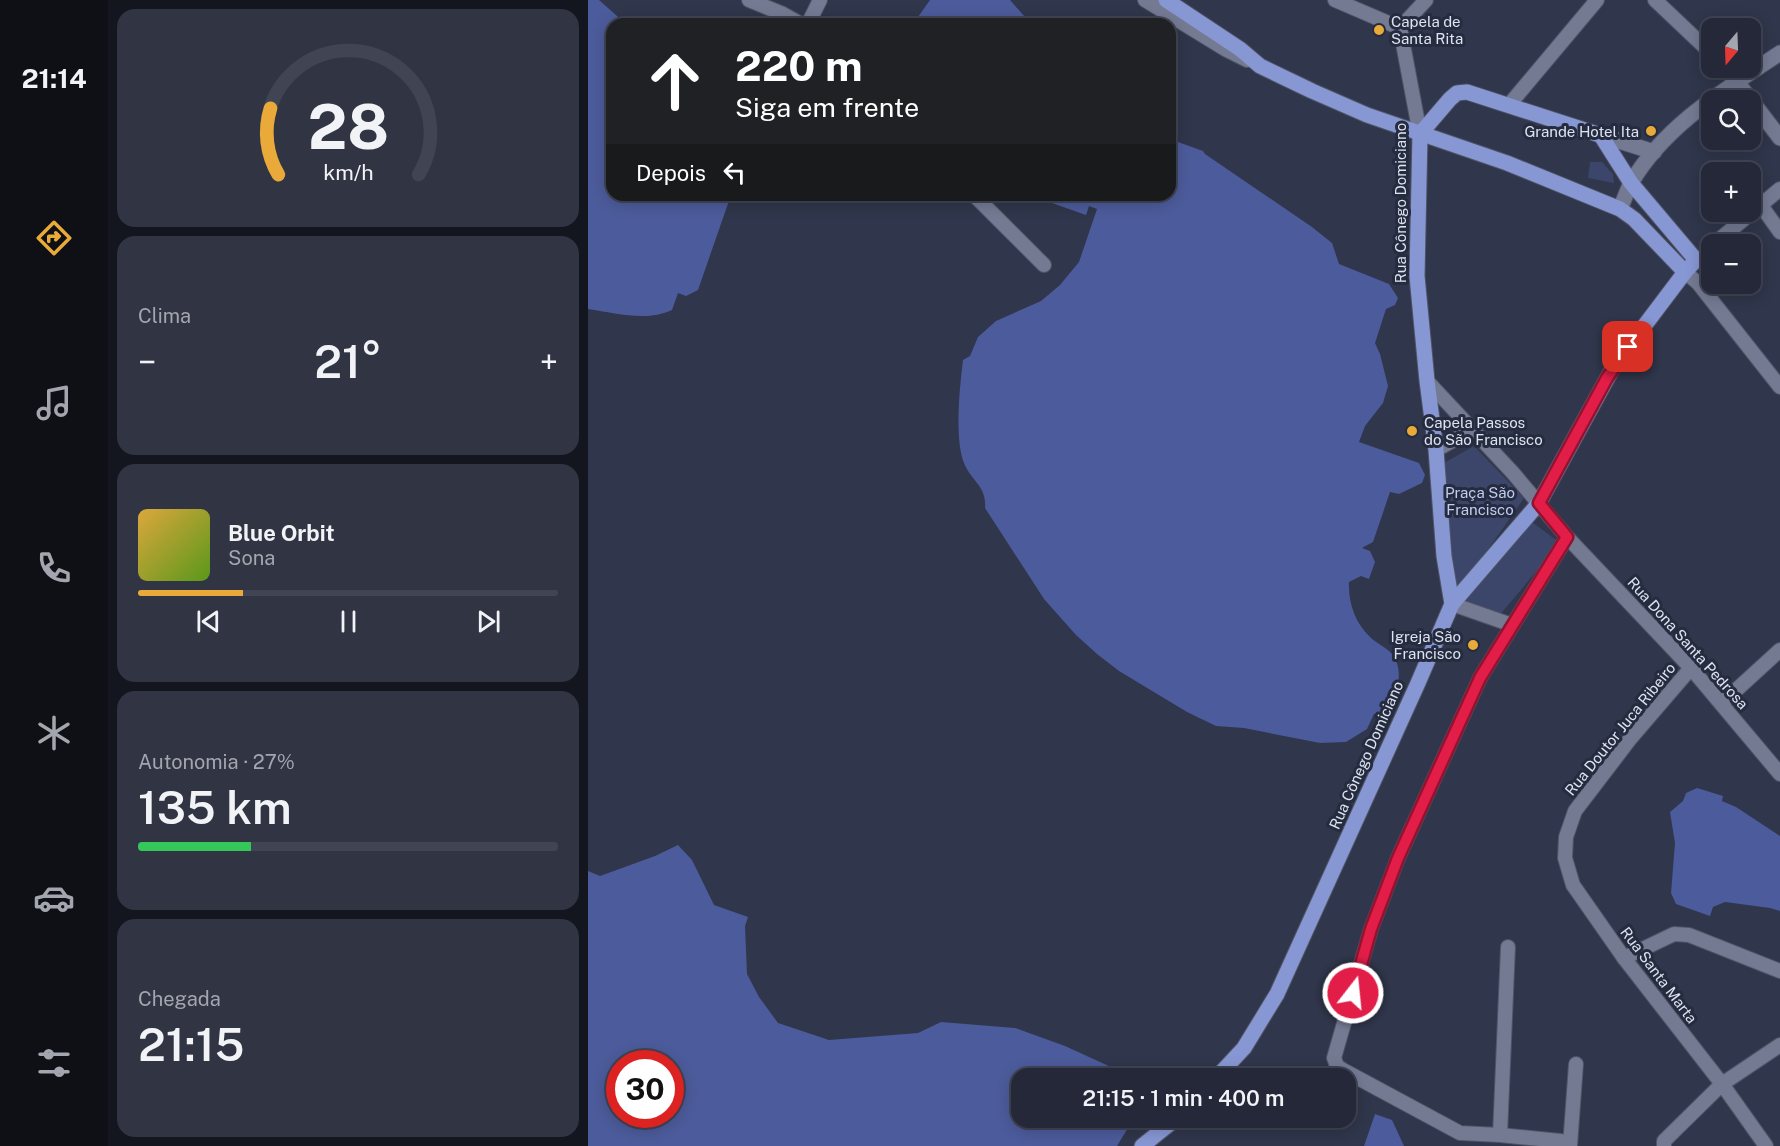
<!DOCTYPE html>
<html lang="pt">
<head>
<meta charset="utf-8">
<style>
  :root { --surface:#242838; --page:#303443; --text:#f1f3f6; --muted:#a3a6ae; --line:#414453; --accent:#eaaa39 }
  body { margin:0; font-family:"Public Sans",sans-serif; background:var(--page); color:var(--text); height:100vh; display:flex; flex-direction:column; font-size:22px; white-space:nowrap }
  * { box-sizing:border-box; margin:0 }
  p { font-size:20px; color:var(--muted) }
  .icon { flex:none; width:33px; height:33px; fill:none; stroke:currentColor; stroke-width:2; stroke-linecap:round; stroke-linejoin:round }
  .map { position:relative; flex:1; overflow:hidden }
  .side { display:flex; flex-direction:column; gap:9px; padding:9px; background:#14161f; width:480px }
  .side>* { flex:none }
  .hud { position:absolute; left:18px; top:18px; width:570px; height:183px; border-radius:18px; box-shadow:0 3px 15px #0003,0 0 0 2px var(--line); background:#202124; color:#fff; overflow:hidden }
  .needle { width:39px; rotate:199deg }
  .buttons { position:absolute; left:1113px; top:18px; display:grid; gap:12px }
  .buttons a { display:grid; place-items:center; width:60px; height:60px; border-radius:12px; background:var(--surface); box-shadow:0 3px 15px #0003,0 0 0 2px var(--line); font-size:30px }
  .speed { position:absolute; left:18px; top:1050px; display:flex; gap:12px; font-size:30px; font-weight:700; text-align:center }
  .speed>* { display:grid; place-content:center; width:78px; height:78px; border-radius:50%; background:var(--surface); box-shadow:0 3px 15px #0003,0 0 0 2px var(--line); line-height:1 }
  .speed .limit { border:9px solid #d22; background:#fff; color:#111 }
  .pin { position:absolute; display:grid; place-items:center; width:51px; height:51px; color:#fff; margin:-26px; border-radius:12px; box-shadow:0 3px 9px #0006 }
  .me { position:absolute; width:66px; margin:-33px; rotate:16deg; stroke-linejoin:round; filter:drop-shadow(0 0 4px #0008) }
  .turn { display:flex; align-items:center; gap:21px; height:126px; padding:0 30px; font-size:27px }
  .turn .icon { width:78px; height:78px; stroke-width:2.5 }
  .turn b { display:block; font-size:42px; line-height:51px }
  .then { display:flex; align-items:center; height:57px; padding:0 30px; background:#0003; gap:12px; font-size:22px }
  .big { font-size:45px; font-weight:600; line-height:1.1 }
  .side .tile { flex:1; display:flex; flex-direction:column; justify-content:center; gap:9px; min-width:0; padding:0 21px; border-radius:18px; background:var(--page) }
  .side .dial { align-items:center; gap:0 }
  .dial svg { height:156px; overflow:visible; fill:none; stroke:var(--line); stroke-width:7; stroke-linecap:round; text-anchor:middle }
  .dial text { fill:var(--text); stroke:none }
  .song { display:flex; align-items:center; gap:18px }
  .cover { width:72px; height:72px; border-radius:9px; background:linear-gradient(135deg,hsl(40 70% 55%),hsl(90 70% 35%)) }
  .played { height:6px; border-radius:3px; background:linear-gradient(90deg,var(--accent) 25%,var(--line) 25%) }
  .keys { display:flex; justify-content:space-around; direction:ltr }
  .heat { display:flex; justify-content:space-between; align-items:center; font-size:33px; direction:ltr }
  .charge { height:9px; border-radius:4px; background:linear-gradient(90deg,#34c759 27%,var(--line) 0) }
  .trip { position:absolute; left:423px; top:1068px; width:345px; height:60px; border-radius:18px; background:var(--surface); box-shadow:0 3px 15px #0003,0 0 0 2px var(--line); font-weight:600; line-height:60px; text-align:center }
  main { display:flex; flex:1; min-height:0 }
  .menu { display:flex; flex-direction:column; width:108px; justify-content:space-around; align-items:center; background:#0e1016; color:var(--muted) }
  .menu .icon { width:42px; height:42px }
  .menu .on { color:var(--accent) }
  .menu b { font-size:27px; color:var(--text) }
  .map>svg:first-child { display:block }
  .green { fill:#3c466a }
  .forest { fill:#4c5b9b; fill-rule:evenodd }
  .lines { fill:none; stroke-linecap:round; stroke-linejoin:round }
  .minor-casing { stroke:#4f5466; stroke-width:16 }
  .tertiary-casing { stroke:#4f5466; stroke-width:17 }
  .secondary-casing { stroke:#4f5466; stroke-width:17 }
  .primary-casing { stroke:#4f5466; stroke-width:17 }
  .minor { stroke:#737a92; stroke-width:14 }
  .tertiary { stroke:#737a92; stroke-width:15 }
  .secondary { stroke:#737a92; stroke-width:15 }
  .primary { stroke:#8797d3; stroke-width:15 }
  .route-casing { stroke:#92132f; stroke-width:15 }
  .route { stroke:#e11d48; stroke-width:10 }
  .poi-dot { fill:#eaaa39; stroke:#262c40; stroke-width:2 }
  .labels { text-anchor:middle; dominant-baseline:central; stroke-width:6; stroke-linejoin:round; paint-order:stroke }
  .poi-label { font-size:15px; fill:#dee3f0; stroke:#262c40; text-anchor:start }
  .street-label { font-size:15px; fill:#dee3f0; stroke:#262c40 }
  .park-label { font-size:15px; fill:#c1ccf1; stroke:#262c40 }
</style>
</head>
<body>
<main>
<nav class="menu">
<b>21:14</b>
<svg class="icon on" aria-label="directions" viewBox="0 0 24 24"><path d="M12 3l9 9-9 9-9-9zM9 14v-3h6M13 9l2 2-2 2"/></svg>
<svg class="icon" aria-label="music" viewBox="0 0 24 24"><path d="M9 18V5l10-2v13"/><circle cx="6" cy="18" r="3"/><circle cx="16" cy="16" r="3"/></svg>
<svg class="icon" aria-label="phone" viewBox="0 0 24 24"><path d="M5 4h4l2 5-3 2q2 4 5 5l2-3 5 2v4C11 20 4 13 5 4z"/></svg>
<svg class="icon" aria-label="climate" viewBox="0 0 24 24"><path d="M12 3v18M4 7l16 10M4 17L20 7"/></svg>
<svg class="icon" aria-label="car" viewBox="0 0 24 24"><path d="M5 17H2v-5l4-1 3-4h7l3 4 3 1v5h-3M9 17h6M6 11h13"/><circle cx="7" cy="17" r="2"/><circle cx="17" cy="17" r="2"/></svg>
<svg class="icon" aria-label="filters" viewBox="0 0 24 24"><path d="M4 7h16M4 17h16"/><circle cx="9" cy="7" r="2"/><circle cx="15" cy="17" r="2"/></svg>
</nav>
<section class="side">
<div class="tile dial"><svg viewBox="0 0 100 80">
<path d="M14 69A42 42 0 1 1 86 69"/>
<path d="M14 69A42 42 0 0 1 10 35" stroke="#eaaa39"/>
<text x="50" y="56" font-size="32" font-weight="700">28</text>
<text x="50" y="72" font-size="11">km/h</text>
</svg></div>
<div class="tile"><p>Clima</p>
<div class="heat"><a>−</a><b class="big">21°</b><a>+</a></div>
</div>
<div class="tile">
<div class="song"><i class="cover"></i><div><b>Blue Orbit</b><p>Sona</p></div></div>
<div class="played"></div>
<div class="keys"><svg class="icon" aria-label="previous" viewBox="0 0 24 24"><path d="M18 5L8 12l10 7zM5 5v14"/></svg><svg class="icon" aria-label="pause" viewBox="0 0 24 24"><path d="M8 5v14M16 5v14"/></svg><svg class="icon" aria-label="next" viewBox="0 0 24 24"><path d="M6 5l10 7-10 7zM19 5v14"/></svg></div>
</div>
<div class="tile"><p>Autonomia · 27%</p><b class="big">135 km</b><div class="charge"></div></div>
<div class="tile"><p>Chegada</p><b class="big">21:15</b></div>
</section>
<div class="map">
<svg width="1192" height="1146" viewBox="0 0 1192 1146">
  <rect width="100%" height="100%" fill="#30364b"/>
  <g class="green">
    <path d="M1002,162H1014L1025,174L1026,183L1000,178Z"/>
    <path d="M886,446L936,498L869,594L862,580L856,463Z"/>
    <path d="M940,519L972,543L911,616L870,601Z"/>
  </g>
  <g class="forest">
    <path d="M0,0H11L38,24H24V195H143L110,290L98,296L90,293L84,310C59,322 27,313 0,309Z"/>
    <path d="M342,0H422L443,24H325Z"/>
    <path d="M590,142L615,151L617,154L724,227L744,243L751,264L801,284L810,298L807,305L798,309L787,343L792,354L800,386L795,403L777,426L771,442L831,463L837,475L834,483L811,494L802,492L785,542L774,548L782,551L787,562L781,579L773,576L761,582C760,602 767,623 782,637C788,643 798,647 804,654C817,670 810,700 796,713L786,714L779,729L758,742L732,743L656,728L628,726L599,712L531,671L509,654L488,635L456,599L397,508C399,486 383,481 376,463C366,438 372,385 375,360L382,356L390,337L408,321L453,301L472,285L491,262L509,209L501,206L498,215L464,203L450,195H582V146Z"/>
    <path d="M1109,788L1135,796L1134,801L1148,807L1192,836V911L1182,908L1137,902L1125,907L1122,916L1088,904L1083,893L1087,843L1082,812L1095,801L1098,793Z"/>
    <path d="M90,845L104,860L126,905L160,917L157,926L159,974L171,997L190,1023L241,1040L330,1033L353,1022L427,1028L477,1046L547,1078H434V1118H546L529,1146H0V871L12,876L67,856ZM32,1064H82V1114H32Z"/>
    <path d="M787,1114L804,1120L816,1146H776Z"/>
  </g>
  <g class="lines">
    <defs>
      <g id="minor">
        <path d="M161,0L195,14L213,24"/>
        <path d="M557,0L637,49L659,60"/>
        <path d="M747,0L812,28"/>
        <path d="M1067,0L1124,54"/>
        <path d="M220,24L232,0"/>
        <path d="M812,28L832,134"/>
        <path d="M812,28L838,0"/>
        <path d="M1136,68L1149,82"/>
        <path d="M921,105L1009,0"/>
        <path d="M386,195L456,265"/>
        <path d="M1172,204L1192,232"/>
        <path d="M1126,244L1192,189"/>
        <path d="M1097,272L1110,283L1192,387"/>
        <path d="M839,381L925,473L979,537L1103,668L1192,774"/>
        <path d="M848,450L884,430"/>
        <path d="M979,537L892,678L810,858L783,929L746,1058L749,1066L755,1070L872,1133L912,1135L982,1142"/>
        <path d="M864,604L924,625"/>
        <path d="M1103,668L1042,739L987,811L978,837L977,858L985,885L1036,958L1134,1084L1178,1146"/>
        <path d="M1134,703L1192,650"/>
        <path d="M1036,958L1086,934L1101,935L1192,971"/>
        <path d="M912,1135L920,947"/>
        <path d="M982,1146L988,1064"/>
        <path d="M1076,1146V1141L1134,1084L1192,1045"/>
      </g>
      <path id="tertiary" d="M1149,82L1192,138"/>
      <g id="secondary">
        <path d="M1012,135L1066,152"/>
        <path d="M1032,209C1036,200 1039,191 1043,183C1077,125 1138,89 1192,53"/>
      </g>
      <g id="primary">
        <path d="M578,0L652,49L672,66L724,91L779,115L919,163L1032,209L1046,219L1097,272"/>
        <path d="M832,134L862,99L869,93L879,92L1012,135"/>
        <path d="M864,604L951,503L1026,366L1097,272L1108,260L1043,183L1012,134"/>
        <path d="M628,1078L656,1048L689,994L830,683L864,604L856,556L848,450L839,381L829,276L832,134"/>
        <path d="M554,1146L589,1118"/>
      </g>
    </defs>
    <use href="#minor" class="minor-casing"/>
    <use href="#tertiary" class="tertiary-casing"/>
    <use href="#secondary" class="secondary-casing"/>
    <use href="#primary" class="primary-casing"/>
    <use href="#minor" class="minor"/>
    <use href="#tertiary" class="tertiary"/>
    <use href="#secondary" class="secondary"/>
    <use href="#primary" class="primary"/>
  </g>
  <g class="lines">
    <defs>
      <path id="route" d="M765,993L783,929L810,858L892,678L979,537L951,503L1019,378L1040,347"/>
    </defs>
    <use href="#route" class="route-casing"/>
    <use href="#route" class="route"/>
  </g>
  <g class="poi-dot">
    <circle cx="791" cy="30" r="6"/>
    <circle cx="1063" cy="131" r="6"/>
    <circle cx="824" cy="431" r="6"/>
    <circle cx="885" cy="645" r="6"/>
  </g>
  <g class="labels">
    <g class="poi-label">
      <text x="803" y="21">Capela de<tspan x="803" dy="17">Santa Rita</tspan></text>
      <text x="1051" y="131" text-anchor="end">Grande Hotel Ita</text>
      <text x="836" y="422">Capela Passos<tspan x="836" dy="17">do São Francisco</tspan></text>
      <text x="873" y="636" text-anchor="end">Igreja São<tspan x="873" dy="17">Francisco</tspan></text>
    </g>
    <g class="street-label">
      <text transform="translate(812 203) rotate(-90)">Rua Cônego Domiciano</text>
      <text transform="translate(1100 643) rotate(48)">Rua Dona Santa Pedrosa</text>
      <text transform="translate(1032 729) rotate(-51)">Rua Doutor Juca Ribeiro</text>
      <text transform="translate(778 755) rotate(-66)">Rua Cônego Domiciano</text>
      <text transform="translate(1071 975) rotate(53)">Rua Santa Marta</text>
    </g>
    <g class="park-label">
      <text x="892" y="492">Praça São<tspan x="892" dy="17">Francisco</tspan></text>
    </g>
  </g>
</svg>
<div class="buttons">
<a><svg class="needle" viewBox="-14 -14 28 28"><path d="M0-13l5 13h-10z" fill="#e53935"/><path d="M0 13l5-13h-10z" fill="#a3a6ae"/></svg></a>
<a><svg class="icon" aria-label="search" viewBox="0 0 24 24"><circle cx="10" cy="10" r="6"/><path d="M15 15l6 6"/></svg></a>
<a>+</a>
<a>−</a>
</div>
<div class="speed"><div class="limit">30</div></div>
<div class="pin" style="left:1040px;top:347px;background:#d93025"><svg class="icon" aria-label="arrive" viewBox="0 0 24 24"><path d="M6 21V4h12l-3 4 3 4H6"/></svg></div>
<svg class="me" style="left:765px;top:993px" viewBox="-20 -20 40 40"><circle r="17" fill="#e11d48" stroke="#fff" stroke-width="3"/><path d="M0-11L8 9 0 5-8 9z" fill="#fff"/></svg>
<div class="trip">21:15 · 1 min · 400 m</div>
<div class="hud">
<div class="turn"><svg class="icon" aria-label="ahead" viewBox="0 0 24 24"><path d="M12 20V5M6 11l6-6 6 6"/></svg><div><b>220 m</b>Siga em frente</div></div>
<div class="then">Depois<svg class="icon" aria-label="left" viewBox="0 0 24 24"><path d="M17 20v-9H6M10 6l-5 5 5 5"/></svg></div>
</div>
</div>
</main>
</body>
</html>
